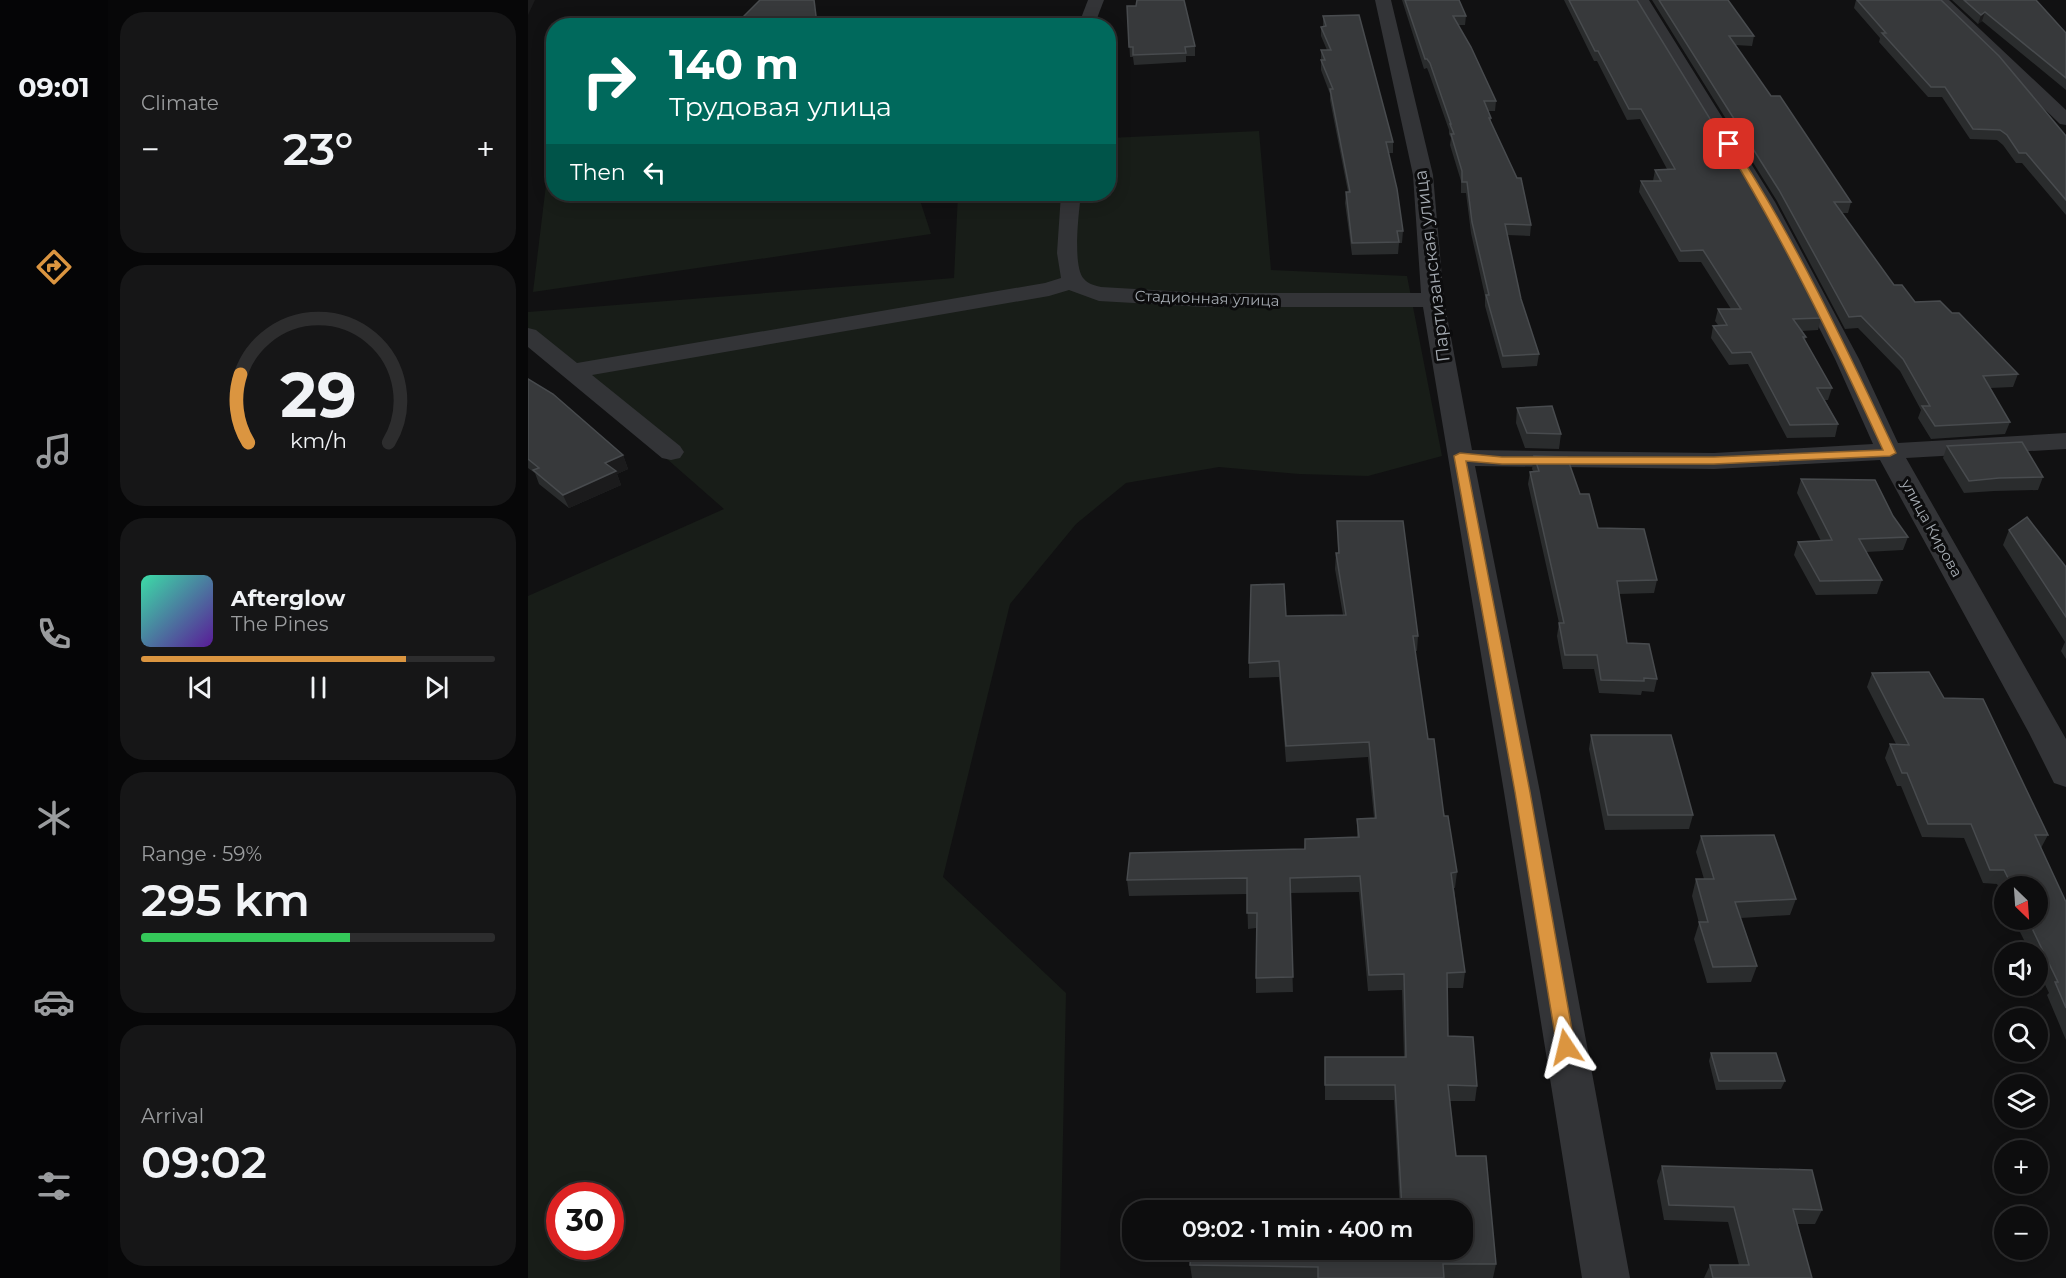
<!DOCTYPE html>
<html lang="en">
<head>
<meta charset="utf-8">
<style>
  :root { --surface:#0d0d0e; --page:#161617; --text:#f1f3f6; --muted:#9a9c9e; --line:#2d2d2e; --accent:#db9540 }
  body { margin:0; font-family:Montserrat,sans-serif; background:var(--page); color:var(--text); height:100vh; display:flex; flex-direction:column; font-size:22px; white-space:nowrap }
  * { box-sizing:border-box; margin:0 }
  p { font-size:20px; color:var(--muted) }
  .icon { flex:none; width:33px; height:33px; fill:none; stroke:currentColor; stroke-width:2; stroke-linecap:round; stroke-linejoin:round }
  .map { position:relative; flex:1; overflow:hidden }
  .sheet { display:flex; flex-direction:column; gap:12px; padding:12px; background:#070708; width:420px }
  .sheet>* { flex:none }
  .banner { position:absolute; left:18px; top:18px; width:570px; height:183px; border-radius:24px; box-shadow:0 3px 15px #0003,0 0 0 2px var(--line); background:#00695c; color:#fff; overflow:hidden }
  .needle { width:39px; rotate:155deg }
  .tools { position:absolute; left:1466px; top:876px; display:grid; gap:12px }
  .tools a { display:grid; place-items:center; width:54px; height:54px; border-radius:50%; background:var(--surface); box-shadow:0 3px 15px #0003,0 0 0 2px var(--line); font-size:30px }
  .speed { position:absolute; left:18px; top:1182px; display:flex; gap:12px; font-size:30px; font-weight:700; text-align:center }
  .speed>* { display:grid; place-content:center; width:78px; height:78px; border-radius:50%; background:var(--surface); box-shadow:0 3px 15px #0003,0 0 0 2px var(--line); line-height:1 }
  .speed .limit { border:9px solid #d22; background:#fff; color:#111 }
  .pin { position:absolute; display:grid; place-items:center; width:51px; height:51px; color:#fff; margin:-26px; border-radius:12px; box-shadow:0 3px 9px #0006 }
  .me { position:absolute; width:66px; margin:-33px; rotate:350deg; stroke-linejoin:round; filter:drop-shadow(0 0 4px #0008) }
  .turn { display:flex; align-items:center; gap:21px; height:126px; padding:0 24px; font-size:27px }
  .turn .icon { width:78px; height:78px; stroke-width:2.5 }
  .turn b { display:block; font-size:42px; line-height:51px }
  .then { display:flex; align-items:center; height:57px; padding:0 24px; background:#0003; gap:12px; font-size:22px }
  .big { font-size:45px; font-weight:600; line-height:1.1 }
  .sheet .tile { flex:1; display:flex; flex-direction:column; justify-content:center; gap:9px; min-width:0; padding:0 21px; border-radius:24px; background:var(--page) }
  .sheet .dial { align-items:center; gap:0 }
  .dial svg { height:156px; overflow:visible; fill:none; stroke:var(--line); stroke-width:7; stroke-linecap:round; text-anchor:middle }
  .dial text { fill:var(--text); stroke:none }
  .song { display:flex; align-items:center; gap:18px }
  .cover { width:72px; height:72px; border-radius:9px; background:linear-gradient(135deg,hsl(160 70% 55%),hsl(270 70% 35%)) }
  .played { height:6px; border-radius:3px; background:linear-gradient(90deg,var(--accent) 75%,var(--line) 75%) }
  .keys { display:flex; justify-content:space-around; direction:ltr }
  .heat { display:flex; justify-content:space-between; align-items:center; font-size:33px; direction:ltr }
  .charge { height:9px; border-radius:4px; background:linear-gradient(90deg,#34c759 59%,var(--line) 0) }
  .trip { position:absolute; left:594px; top:1200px; width:351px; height:60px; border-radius:24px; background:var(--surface); box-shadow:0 3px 15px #0003,0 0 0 2px var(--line); font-weight:600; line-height:60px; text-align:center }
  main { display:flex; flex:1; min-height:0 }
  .tabs { display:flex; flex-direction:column; width:108px; justify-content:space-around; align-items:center; background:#050506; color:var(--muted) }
  .tabs .icon { width:42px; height:42px }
  .tabs .on { color:var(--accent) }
  .tabs b { font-size:27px; color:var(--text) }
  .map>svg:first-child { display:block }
  .green { fill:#181d18; fill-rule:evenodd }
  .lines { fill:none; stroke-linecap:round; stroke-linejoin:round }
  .minor { fill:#333437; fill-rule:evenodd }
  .wall { fill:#2a2c2d }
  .shaded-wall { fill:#1b1b1c }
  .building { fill:#37393b; stroke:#484b4e; stroke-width:1.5 }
  .route { fill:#db9540; stroke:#8e612a; stroke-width:1.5 }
  .labels { text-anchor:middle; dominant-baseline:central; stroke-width:6; stroke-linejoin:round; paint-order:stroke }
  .far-street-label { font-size:15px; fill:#a4aab1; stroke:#0c0c0d }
  .street-label { font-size:18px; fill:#a4aab1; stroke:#0c0c0d }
</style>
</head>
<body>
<main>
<nav class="tabs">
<b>09:01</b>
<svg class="icon on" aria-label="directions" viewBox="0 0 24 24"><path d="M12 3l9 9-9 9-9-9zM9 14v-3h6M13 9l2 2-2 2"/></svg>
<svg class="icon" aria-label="music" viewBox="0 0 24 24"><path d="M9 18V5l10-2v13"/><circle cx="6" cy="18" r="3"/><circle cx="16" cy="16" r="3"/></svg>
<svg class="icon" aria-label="phone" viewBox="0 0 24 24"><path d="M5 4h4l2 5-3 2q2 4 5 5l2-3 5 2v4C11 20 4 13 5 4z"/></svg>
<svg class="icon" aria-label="climate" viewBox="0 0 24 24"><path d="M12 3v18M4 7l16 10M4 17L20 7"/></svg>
<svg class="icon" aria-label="car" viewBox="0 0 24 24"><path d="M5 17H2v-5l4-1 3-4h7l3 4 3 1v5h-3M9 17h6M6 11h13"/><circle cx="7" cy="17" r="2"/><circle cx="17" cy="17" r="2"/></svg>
<svg class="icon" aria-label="filters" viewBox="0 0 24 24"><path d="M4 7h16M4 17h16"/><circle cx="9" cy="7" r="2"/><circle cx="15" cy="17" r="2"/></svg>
</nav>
<section class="sheet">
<div class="tile"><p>Climate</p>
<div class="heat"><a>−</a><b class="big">23°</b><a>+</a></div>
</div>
<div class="tile dial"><svg viewBox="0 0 100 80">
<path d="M14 69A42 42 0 1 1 86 69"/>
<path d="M14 69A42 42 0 0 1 10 34" stroke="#db9540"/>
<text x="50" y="56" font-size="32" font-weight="700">29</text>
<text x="50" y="72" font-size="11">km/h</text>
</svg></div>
<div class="tile">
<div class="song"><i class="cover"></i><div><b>Afterglow</b><p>The Pines</p></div></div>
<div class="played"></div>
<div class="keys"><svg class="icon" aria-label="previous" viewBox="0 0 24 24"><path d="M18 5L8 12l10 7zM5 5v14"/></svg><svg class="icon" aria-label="pause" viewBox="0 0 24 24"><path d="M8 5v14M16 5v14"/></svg><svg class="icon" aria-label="next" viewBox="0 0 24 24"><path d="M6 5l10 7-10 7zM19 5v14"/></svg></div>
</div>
<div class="tile"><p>Range · 59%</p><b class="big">295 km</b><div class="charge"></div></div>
<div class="tile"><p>Arrival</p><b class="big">09:02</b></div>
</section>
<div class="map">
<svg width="1538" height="1278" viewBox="0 0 1538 1278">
  <rect width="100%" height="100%" fill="#111112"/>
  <g class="green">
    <path d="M25,127L26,194H390L403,234L5,292Z"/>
    <path d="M731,131L743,270L879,276L914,456L840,476L771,474L691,467L598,483L548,524L482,604L415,877L538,993L532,1278H0V596L196,509L0,337V312L426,278L430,194H580L581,138ZM32,1196H82V1246H32Z"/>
  </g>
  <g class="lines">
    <g class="minor">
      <path d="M560,0H576L566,26H550Z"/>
      <path d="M847,0H863L905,175L916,300L944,450L1186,453L1345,444L1307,359L1227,202L1105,0H1121L1247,202L1331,359L1370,443L1538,433V449L1378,458L1538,739V787L1526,783L1501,733L1352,460L1186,469L947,466L1012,792L1102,1278H1054L976,792L895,307H676L571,301L541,290L521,296L64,375L152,446L156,452L152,458L143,460L134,458L0,347V328L8,330L49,363L517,283L533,278L529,253L533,194H553C551,211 544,267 556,279C560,284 568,286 573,287L676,293H893L885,175Z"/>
      <path d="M1404,0H1421L1538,110V125L1532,124Z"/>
    </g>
  </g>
  <g class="wall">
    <path d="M874,0H931L938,16L937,25H930L968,101L967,111H960L963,118V122L1003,225L1002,236L979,235L993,299L1011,354L1009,366L974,368L957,306V296L943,233L938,193H933V181L922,145L923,138L921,134V130L901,73L899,68L896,69Z"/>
    <path d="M1036,0H1109L1293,318L1290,330L1273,331L1278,337L1277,340L1304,388L1300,400H1297L1310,424L1307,437L1259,438L1220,364L1201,365L1183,338L1185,326L1190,325L1187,321L1190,309H1203L1173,262H1151L1111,192L1113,181H1125L1127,170L1139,169L1112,119L1099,120L1069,61H1066Z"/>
    <path d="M1124,0H1200L1226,36L1224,46L1207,45L1243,96L1323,202L1320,213H1314L1366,285L1387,302L1424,313L1490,374L1485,387L1462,388L1482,422L1477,434L1403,439L1390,418L1393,410L1372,371L1330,328L1317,329L1249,201Z"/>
    <path d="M1328,0H1413L1538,136V215L1494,163H1488L1475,145L1469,140L1442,139L1414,97H1400L1351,42L1352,38L1326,8Z"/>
    <path d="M1424,0H1508L1538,33V90L1454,21L1450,24Z"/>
    <path d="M599,6L667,46V56H658V62L606,65L605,57H602Z"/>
    <path d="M795,16L865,142V153H861L875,231L874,243H871L870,254L824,255L817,203L818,192H820L802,100V94L793,70V50H799L793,36V27L795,26Z"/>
    <path d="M0,379L95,455L100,469L89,474L93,485L41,508L11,484L7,473L0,468Z"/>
    <path d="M989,408L1033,434L1031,449L997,448L988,423Z"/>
    <path d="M1419,446L1515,477L1510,490L1466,491L1436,493L1415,458Z"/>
    <path d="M1006,456L1052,494L1070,528L1129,580L1126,593L1091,594L1099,643L1129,679L1126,692L1114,691L1113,695L1071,693L1066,669H1035L1029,636L1031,623L1000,484L1002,472L1005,471L1004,469Z"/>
    <path d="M1273,479L1365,516L1380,537L1375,550L1338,552L1354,580L1349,594L1288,595L1266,555L1270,542L1293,541L1269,493Z"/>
    <path d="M809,521L890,636L889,651H887L900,739L929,872L927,888H926L937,972L935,988H919L920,1036L949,1086L947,1101H922L928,1156L968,1264L965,1278H664L662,1265L934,1250V1210H872L866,1100H797V1057H876L874,990L840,991L831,892L762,893L765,992L728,993V928L720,929L719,894L601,896L599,880L776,849L777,839L829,837V819L846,818L840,757L758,762L751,677L721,678V663L758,616L815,615L807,569L808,553H810Z"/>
    <path d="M1481,530L1538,567V659L1533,651L1537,642L1475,545Z"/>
    <path d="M1344,673L1416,698L1520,835L1513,848L1538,902V1040L1519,995L1521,993L1509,968V952H1502L1486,920H1509V886H1476V898L1469,884L1455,883L1436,838L1394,837L1373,786H1369L1357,758L1362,744H1368L1339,687Z"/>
    <path d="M1063,735L1165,815L1161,829L1077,830L1061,749Z"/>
    <path d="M1173,836L1268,899L1262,915L1213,918L1229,966L1223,982L1179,983L1166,939L1171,923L1164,896L1168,879H1176L1168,852Z"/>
    <path d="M1183,1053L1257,1081L1253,1089L1188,1090L1181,1061Z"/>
    <path d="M1134,1166L1294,1210L1287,1224H1269L1284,1278L1211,1265L1200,1222L1136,1220L1129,1181Z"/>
    <path d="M1182,1265L1185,1278H1176Z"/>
  </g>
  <g class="shaded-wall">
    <path d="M0,0H7L0,15Z"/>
    <path d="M286,0H287L289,26H285Z"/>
    <path d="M1457,12L1454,21L1450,24L1453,15Z"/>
    <path d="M95,455L100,469L89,474L93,485L41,508L35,495L77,463Z"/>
  </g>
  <g class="building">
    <path d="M232,0H286L288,16L285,26H206Z"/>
    <path d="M609,0H656L667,46L657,47L658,53L605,55V47H601L599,6H608Z"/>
    <path d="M877,0H931L938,16H925L943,47L968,101H956L963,118H961L989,178H993L1003,225L977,224L993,299L1011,354L975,356L958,295H961L944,222L939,182H934V171L923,134H926L922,124H923L902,63L899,59H897Z"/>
    <path d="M1041,0H1109L1227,192L1293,318L1265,319L1278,337H1275L1304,388H1289L1310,424L1262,425L1223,352L1204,353L1185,326L1199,325L1190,309H1213L1175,250L1153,251L1113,181H1133L1127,170L1147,169L1113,109H1101L1070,51H1067Z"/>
    <path d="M1131,0H1200L1226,36H1201L1243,96H1252L1323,202H1306L1366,285H1374L1387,302L1412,301L1424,313H1431L1490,374L1455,376L1482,422L1407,426L1394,406H1402L1375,359L1333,316L1321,317L1251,190Z"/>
    <path d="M1329,0H1413L1471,56L1538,136V200L1498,153H1491L1479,135L1472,130L1445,129L1417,87H1403L1354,33H1358Z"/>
    <path d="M1436,0H1508L1538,33V78L1457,12L1453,15Z"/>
    <path d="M831,15L865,142H858L869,189L875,231H869L871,242L824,243L818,192H822L802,89H805L793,60H797L793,50H803L793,27L798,26L795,16Z"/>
    <path d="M0,379L25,394L95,455L77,463L88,471L35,495L5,470L11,468L0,459Z"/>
    <path d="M1024,406L1033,434L999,433L989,408Z"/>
    <path d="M1494,442L1515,477L1471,478L1441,481L1419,446Z"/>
    <path d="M1006,456L1039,457L1052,494H1061L1070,528L1116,529L1129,580L1089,581L1099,643L1121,644L1129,679L1116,678V681L1073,680L1069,655H1037L1031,623H1036L1002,472L1011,471Z"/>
    <path d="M1273,479L1347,480L1365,516L1380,537L1331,539L1354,580L1292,581L1270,542L1304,540Z"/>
    <path d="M1499,517L1538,567V617L1481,530Z"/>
    <path d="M809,521H875L890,636H885L900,739H906L916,816H920L929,872L923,873L937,972L919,973L920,1036L945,1037L949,1086L920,1085L928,1156H958L968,1264H915L916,1278H790V1267L662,1265L663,1250H934V1210H874L867,1085H797V1057H878L876,974L841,975L832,876L762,878L765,977L728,978L729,913H719V878L599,880L602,853L777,849V839L831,837L829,819L848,818L841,742L758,746L751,661L721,663L723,585L756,584L758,616L818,615L808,553H811Z"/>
    <path d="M1401,672L1416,698L1455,699L1520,835H1507L1538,902V1008L1527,982H1530L1500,920H1509V886H1484L1476,870H1462L1443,824H1400L1379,773H1374L1362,744L1381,745L1344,673Z"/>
    <path d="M1063,735H1143L1165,815H1080Z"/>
    <path d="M1246,835L1268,899L1207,902L1229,966L1185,967L1171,922H1180L1168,879H1186L1173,836Z"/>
    <path d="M1183,1053H1248L1257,1081H1191Z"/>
    <path d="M1134,1166L1284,1170L1294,1210L1265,1209L1284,1278H1185L1182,1265H1221L1206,1207L1141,1205Z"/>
  </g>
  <path class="route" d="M1198,143H1204C1268,240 1318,347 1368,453L1362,456L1186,464H974L938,461L1002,792L1047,1047L1045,1052L1038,1055L1032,1052L1029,1047L987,792L926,456L932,453L974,457H1186L1355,450C1307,345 1257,242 1197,144Z"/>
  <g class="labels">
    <g class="far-street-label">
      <text transform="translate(679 298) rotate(2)">Стадионная улица</text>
      <text transform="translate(1404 528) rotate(61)">улица Кирова</text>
    </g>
    <g class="street-label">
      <text transform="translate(904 266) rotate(-97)">Партизанская улица</text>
    </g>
  </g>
</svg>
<div class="tools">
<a><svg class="needle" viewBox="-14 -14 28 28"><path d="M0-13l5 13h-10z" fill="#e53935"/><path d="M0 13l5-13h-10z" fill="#9a9c9e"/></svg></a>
<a><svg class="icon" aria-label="sound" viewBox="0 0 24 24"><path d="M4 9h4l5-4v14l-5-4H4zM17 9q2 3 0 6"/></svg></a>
<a><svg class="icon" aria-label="search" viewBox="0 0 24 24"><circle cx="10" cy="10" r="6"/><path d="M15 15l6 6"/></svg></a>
<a><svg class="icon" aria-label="layers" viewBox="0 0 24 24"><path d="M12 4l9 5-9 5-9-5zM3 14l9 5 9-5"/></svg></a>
<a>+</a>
<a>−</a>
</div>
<div class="speed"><div class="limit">30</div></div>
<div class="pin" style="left:1201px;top:144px;background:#d93025"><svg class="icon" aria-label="arrive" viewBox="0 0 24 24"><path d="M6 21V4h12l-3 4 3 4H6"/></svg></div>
<svg class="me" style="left:1038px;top:1047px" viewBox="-20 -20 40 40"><path d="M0-17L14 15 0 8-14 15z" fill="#db9540" stroke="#fff" stroke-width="4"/></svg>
<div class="trip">09:02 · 1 min · 400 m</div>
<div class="banner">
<div class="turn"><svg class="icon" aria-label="right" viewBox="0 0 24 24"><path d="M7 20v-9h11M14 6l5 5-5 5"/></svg><div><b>140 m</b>Трудовая улица</div></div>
<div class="then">Then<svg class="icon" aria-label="left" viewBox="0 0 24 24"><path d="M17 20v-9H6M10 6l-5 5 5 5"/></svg></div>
</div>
</div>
</main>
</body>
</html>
